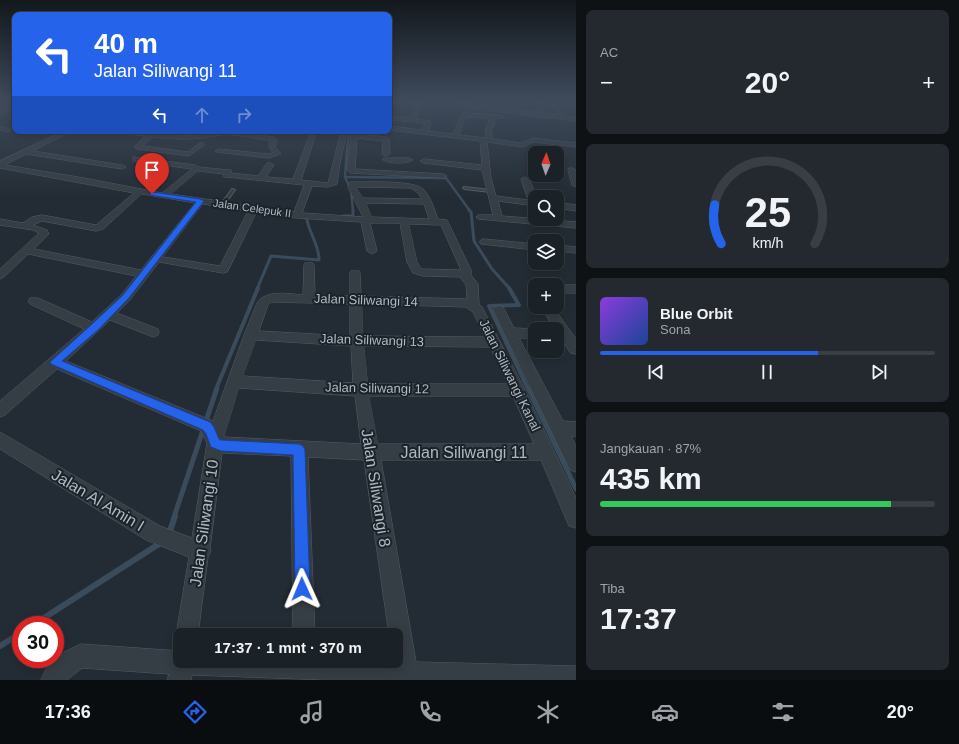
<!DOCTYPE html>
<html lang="id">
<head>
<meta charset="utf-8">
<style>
  :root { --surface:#1a2127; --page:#23292f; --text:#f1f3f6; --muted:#9fa3a7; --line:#383e44; --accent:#2563eb }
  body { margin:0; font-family:Arial,sans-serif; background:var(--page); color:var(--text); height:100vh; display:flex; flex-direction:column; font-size:15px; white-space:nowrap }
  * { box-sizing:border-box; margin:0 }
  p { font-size:13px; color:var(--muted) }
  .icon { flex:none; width:22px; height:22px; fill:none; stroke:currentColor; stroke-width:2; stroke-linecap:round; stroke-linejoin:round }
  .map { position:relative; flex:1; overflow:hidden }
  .panel { display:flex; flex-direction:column; gap:10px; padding:10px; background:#0e1215; width:383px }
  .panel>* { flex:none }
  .top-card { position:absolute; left:12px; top:12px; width:380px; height:122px; border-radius:8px; box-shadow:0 2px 10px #0003,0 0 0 1px var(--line); background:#2563eb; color:#fff; overflow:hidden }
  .needle { width:26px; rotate:2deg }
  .buttons { position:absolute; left:528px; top:146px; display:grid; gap:8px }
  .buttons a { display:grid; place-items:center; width:36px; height:36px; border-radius:8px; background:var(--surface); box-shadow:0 2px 10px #0003,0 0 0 1px var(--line); font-size:20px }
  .speed { position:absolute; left:12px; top:616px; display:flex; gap:8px; font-size:20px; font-weight:700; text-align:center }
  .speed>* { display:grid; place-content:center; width:52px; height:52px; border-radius:50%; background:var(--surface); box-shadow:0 2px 10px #0003,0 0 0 1px var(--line); line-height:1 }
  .speed .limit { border:6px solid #d22; background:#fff; color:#111 }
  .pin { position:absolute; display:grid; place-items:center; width:34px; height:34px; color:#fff; margin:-41px -17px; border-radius:50% 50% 50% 0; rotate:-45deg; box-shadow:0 0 4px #0007 }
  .pin .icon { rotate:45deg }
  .me { position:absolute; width:44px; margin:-22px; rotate:359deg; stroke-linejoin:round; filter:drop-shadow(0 0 3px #0008) }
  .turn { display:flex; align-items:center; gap:14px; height:84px; padding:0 16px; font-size:18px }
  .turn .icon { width:52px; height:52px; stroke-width:2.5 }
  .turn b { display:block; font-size:28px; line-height:34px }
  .lanes { display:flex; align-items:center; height:38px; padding:0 16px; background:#0003; justify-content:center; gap:20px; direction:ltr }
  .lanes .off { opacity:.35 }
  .big { font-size:30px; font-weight:600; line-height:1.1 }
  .panel .card { flex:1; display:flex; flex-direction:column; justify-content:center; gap:6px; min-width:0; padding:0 14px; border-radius:8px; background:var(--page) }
  .panel .dial { align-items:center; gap:0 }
  .dial svg { height:104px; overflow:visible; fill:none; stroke:var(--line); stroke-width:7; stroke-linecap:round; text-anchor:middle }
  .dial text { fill:var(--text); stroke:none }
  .song { display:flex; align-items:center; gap:12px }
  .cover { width:48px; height:48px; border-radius:6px; background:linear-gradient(135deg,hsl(270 70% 55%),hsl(220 70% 35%)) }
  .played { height:4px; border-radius:2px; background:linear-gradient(90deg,var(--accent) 65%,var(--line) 65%) }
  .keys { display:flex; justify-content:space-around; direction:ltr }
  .heat { display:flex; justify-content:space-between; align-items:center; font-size:22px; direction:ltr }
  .charge { height:6px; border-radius:3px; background:linear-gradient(90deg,#34c759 87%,var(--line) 0) }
  .trip { position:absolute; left:173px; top:628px; width:230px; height:40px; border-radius:8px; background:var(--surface); box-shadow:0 2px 10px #0003,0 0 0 1px var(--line); font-weight:600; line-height:40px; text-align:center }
  .tabs { display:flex; height:64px; justify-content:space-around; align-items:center; background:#0a0d10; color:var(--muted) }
  .tabs .icon { width:28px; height:28px }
  .tabs .selected { color:var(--accent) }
  .tabs b { font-size:18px; color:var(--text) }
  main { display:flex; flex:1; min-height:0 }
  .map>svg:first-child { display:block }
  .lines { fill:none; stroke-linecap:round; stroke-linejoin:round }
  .stream-far5 { stroke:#3a4b5c; stroke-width:2 }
  .stream-far4 { stroke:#3a4b5c; stroke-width:2.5 }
  .stream-far3 { stroke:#3a4b5c; stroke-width:3 }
  .stream-far2 { stroke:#3a4b5c; stroke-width:4 }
  .stream-far1 { stroke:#3a4b5c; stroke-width:5 }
  .stream { stroke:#3a4b5c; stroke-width:6 }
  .lane-casing { stroke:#535c63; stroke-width:2 }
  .street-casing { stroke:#535c63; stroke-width:1 }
  .lane { fill:#363e45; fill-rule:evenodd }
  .street { fill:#363e45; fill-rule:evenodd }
  .route { fill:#2563eb; stroke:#184099 }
  .labels { text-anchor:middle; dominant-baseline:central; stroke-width:4; stroke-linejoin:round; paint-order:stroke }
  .far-street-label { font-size:11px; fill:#b0b9c2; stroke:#1b232a }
  .street-label { font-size:13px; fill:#b0b9c2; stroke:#1b232a }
  .near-street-label { font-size:16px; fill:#b0b9c2; stroke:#1b232a }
</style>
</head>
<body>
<main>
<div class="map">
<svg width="576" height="680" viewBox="0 0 576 680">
  <rect width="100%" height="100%" fill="#232c34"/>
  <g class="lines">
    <path class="stream-far5" d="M347,150L349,131"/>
    <g class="stream-far4">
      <path d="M347,149L345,177L351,190L353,211"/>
      <path d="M345,177L446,178L470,211"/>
    </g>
    <g class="stream-far3">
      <path d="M469,210L471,212L474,241L492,269L510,289"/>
      <path d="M343,216H353V210"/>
      <path d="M257,289L271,256L319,260C319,243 307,231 306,214"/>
    </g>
    <g class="stream-far2">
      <path d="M509,288L519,305L489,306L528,389"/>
      <path d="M216,389L258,288"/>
    </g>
    <g class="stream-far1">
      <path d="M528,388L576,489"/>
      <path d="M174,517L217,388"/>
    </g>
    <g class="stream">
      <path d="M169,534L175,516"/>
      <path d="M33,625L162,542"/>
      <path d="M0,646L21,633"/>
    </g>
    <defs>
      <g id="lane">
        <path d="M464,187L490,190L492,191L490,192L465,189L463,188Z"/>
        <path d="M232,189L235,190L224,205H222L221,204Z"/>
      </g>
      <g id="street">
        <path d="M398,101L421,103L417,119L431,121L429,131L453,134L461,115L464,113L501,115L503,116V118H495L494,126L491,129L493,139L522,143L533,138L576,143V147L533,142L523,147L487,142L491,178L496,196L528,200L521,179L525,177C534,180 535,197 535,206L498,201L502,216L576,222V228L478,219L476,217L478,215H493L482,170L424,163L420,161L424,159L482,165L480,141L389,130V126L423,130L425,123L389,120V116L411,118L416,105ZM466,117L489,118L488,125L485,128L486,138L460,135Z"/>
        <path d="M454,101L558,115L549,102L554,101L565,116L576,117V121L460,107Z"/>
        <path d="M533,101H539L545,110L544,111H540Z"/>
        <path d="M15,105V109L0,115V111Z"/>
        <path d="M0,126L10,129L11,130L8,132L0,130Z"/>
        <path d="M64,131H72L33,151L122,165L126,167L122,169L26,154L5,165L84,178L162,193L192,169L136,161H133V157L195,165L199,167L228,170H231V173L258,176L267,163H270L274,165L266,177L293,179L311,131H317L301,180L328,183L341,131H347L340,163L337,184L328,187L312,186L302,213L363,217L348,187L350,182H353C368,182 413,180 423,189C431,197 434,209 438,219L447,220L471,270V275L478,284L479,304L482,307L523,386L576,498V528L569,526L541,460H381L416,662L576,666V680H328L192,675L191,680H167L169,674L82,668L67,680H41L47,667L53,660L64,652L81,644L180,651V661H396V635H389L364,460L308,457L315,635H293L291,456L222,453L210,548L211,551L208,557L198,635H180V643L176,635L189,557L146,540L0,449V432L160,526L192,538L207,443L201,431L57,369L5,415L0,417V401L84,329L30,304L28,301L30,298H38L92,322L122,294L136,276L28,254L4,277L0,279V269L39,233L33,230L0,225V219L23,223L32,217L42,215L96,225L134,193L0,168V161ZM198,171L224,174V177H227L304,185L294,212L171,194ZM356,187L411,188L418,193L422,199L363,198ZM142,194L195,203L141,270L34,249L49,234L47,230L33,225L42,221L96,231L103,229ZM366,203L424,204L429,219L372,217ZM203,204L248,211L220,266L163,257ZM257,212L297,218L361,222L367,251L372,254L377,251L370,223H400L407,262L413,273L423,276L460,277L466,285L467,299L361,296L360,273L359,271H351L350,273V296L315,295L314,265L313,263H305L304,265L303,295C289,294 266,289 257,303L244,335L213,421L66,361L110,320L148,335L153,337L158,335L159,332L158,329L117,313L130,300L159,262L223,273L227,272ZM409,224L441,225L461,270L421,269L417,262ZM272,302L350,304V336L259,331L268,305ZM362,304L466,307L473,312L485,337L363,336ZM256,340L351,346L353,383L243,376ZM364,346L490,347L508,384H368ZM239,388L355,396L361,444L224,437ZM369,396H513L534,444H378Z"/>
        <path d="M117,131H134L188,136L228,131L273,137L275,138L277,142L275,147L281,154L268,158L217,152L215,151L219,149L268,154L273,153L269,147L270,141C260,139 229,133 221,135C196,140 178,140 152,137L143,146L188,152L200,143H204V145L189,156L137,149L134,147L145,136L120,133Z"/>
        <path d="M352,131H358V134L386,137L389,139L390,154L386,156L382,154L383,141L357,138L355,169L443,174L447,176L443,178L350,173L347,170V166Z"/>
        <path d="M384,158H409L413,160C407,164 389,164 383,160Z"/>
        <path d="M569,168H572L576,170V187L572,185L568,170Z"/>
        <path d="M557,202L576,205V211L557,208Z"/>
        <path d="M484,239L535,244V250L481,244L479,242L481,240Z"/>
        <path d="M557,245L576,247V253L557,251Z"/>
        <rect x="557" y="285" width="19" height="8"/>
        <path d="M499,306L503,307L514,328L538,329H535V338H519L563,421L576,422V436H571L576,447V472L570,470L493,310L495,307Z"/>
        <path d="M541,307H553L576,339V354L571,353Z"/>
      </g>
    </defs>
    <use href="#lane" class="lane-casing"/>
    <use href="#street" class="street-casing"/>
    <use href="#lane" class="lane"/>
    <use href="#street" class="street"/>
  </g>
  <linearGradient id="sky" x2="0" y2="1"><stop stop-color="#13181d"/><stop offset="0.51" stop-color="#3f4b5c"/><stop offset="1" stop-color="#3f4b5c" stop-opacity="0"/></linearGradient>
  <rect width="576" height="197" fill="url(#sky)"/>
  <path class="route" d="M152,192L200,199L204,201L129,298L98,330L62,361L210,422L214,427L219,439L221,440L299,444L303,446L305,450L310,589L308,594L302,596L297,594L295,589L293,455L221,451L211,447L206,434L203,430L51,364L50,362L91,325L123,295L196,202L150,195V193Z"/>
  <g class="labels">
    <g class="far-street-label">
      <text transform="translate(252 208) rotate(8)">Jalan Celepuk II</text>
    </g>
    <g class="street-label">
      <text transform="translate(366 300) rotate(2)">Jalan Siliwangi 14</text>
      <text transform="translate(372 340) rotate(2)">Jalan Siliwangi 13</text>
      <text transform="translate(510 375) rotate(64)">Jalan Siliwangi Kanal</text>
      <text transform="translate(377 388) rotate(1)">Jalan Siliwangi 12</text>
    </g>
    <g class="near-street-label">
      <text x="464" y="452">Jalan Siliwangi 11</text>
      <text transform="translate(376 488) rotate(81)">Jalan Siliwangi 8</text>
      <text transform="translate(98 500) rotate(31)">Jalan Al Amin I</text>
      <text transform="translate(204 523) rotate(-82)">Jalan Siliwangi 10</text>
    </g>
  </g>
</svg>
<div class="buttons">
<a><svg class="needle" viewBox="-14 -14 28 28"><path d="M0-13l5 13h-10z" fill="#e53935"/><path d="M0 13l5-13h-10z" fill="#9fa3a7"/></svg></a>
<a><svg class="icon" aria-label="search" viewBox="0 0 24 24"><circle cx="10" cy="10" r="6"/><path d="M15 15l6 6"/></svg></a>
<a><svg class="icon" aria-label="layers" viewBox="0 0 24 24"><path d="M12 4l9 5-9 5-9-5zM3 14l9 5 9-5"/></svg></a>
<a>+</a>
<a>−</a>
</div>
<div class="speed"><div class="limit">30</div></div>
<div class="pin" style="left:152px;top:194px;background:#d93025"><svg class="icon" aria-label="arrive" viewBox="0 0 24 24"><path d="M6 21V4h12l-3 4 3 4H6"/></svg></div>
<svg class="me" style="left:302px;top:589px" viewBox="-20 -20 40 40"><path d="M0-17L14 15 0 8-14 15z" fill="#2563eb" stroke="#fff" stroke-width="4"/></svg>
<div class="trip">17:37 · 1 mnt · 370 m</div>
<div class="top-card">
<div class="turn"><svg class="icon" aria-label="left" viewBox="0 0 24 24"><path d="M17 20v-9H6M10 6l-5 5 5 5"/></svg><div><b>40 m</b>Jalan Siliwangi 11</div></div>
<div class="lanes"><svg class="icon" aria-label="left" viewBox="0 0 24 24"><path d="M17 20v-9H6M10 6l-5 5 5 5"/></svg><svg class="icon off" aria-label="ahead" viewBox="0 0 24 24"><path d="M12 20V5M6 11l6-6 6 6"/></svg><svg class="icon off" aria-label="right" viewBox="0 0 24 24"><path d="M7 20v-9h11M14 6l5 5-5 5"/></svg></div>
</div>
</div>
<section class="panel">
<div class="card"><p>AC</p>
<div class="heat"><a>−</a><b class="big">20°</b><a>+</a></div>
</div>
<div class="card dial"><svg viewBox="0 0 100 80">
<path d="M14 69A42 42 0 1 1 86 69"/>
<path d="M14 69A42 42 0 0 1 9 39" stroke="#2563eb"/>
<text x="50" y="56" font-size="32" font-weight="700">25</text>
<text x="50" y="72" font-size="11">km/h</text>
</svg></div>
<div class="card">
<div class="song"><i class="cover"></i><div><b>Blue Orbit</b><p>Sona</p></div></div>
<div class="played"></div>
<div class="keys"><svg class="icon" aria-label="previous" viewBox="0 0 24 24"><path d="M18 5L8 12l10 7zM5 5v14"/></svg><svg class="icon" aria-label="pause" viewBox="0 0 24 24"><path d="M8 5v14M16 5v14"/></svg><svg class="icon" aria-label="next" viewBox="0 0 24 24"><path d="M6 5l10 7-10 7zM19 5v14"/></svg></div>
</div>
<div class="card"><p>Jangkauan · 87%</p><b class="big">435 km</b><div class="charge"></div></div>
<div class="card"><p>Tiba</p><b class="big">17:37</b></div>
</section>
</main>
<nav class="tabs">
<b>17:36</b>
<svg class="icon selected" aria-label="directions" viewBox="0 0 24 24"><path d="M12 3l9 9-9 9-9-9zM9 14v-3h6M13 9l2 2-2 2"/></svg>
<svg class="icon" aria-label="music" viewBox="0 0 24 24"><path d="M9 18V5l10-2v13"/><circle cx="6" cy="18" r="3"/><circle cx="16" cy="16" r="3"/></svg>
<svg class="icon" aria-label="phone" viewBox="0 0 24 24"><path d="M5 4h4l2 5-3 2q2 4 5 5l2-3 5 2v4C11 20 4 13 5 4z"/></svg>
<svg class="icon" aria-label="climate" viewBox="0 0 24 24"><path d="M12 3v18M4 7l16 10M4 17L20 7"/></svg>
<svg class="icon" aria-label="car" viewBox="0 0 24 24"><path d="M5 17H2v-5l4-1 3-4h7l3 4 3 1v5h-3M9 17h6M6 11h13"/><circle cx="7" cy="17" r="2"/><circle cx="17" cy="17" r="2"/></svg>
<svg class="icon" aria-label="filters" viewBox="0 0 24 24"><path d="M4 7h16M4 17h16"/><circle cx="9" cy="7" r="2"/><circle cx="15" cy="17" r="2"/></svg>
<b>20°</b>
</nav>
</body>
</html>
